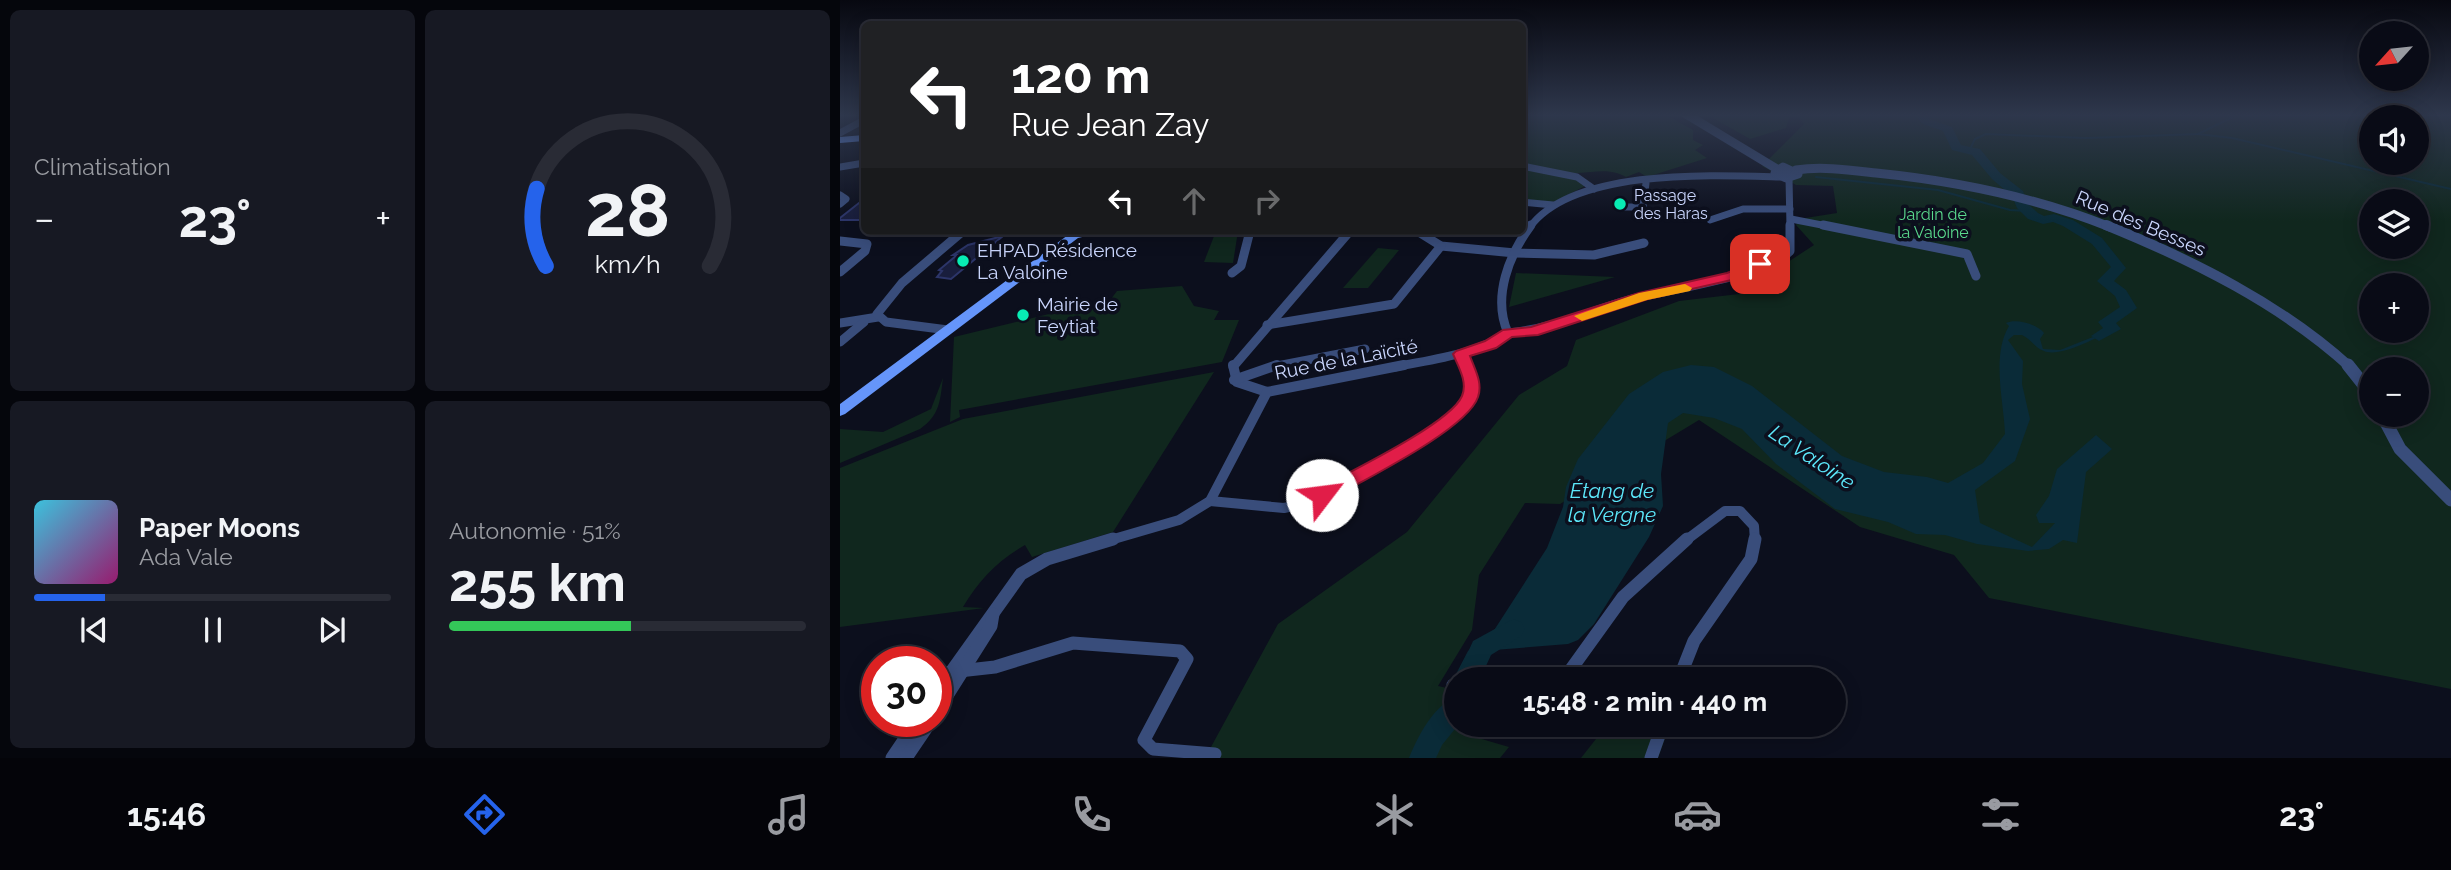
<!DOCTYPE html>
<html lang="fr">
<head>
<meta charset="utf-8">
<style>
  :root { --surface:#090b16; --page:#171923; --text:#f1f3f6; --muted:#999ba1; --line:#292b35; --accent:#2563eb }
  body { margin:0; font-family:Raleway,sans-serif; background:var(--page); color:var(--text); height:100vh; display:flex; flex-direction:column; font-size:26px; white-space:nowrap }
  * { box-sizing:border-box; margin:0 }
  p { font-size:23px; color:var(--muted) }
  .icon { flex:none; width:38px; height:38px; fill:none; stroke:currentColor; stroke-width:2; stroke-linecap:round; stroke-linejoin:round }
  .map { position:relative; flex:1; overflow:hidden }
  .side { display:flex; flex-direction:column; gap:10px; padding:10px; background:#05060c; width:840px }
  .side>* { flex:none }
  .top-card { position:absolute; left:21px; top:21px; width:665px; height:214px; border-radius:10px; box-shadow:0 4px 18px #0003,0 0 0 2px var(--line); background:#202124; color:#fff; overflow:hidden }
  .needle { width:46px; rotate:243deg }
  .fabs { position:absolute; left:1519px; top:21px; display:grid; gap:14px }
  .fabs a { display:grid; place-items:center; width:70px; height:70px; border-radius:50%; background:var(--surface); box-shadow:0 4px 18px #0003,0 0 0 2px var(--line); font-size:35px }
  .speed { position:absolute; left:21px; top:646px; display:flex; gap:14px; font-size:35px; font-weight:700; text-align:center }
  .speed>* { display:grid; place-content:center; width:91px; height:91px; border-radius:50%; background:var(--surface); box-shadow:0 4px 18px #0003,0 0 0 2px var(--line); line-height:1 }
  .speed .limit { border:10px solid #d22; background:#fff; color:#111 }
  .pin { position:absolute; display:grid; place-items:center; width:60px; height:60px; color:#fff; margin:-30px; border-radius:14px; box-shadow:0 4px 10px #0006 }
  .me { position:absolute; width:77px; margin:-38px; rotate:60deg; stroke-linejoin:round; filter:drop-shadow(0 0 5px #0008) }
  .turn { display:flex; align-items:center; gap:24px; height:147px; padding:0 35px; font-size:32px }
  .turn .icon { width:91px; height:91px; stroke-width:2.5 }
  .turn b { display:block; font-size:49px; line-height:60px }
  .lanes { display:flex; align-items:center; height:66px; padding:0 35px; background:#0003; justify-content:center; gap:35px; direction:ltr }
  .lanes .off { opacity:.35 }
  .big { font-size:52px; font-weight:700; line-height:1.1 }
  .side .card { flex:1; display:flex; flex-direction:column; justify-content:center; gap:10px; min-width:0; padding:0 24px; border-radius:10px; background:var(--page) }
  .side .dial { align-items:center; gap:0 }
  .dial svg { height:182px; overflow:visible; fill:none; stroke:var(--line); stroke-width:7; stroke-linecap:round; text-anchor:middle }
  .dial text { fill:var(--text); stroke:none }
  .song { display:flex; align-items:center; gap:21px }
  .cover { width:84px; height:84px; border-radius:10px; background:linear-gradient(135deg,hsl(190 70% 55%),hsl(320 70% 35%)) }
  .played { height:7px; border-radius:4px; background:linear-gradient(90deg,var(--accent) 20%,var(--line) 20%) }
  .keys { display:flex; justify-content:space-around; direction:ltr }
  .heat { display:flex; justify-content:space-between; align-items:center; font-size:38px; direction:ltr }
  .charge { height:10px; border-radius:5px; background:linear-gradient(90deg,#34c759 51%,var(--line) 0) }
  .side .tiles { flex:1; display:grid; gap:10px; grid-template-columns:repeat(2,1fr) }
  .trip { position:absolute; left:604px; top:667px; width:402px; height:70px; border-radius:35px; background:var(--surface); box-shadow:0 4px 18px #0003,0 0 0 2px var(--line); font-weight:700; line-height:70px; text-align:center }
  .menu { display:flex; height:112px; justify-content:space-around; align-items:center; background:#040409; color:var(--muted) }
  .menu .icon { width:49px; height:49px }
  .menu .active { color:var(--accent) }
  .menu b { font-size:32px; color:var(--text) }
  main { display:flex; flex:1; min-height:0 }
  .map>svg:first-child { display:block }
  .green { fill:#10271e; fill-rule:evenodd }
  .water { fill:#0a2b38 }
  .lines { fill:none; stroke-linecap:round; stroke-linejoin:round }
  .stream { stroke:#0a2b38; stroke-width:2 }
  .river { fill:#0a2b38; fill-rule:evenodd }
  .building { fill:#191e3d; stroke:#2c3569; stroke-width:2 }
  .minor-far3 { stroke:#394d7b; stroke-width:7 }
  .minor-far2 { stroke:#394d7b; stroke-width:9 }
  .minor-far1 { stroke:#394d7b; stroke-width:10 }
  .minor { stroke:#394d7b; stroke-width:13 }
  .tertiary-far2 { stroke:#394d7b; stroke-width:9 }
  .tertiary-far1 { stroke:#394d7b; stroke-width:10 }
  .tertiary { stroke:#394d7b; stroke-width:13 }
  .secondary { fill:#6595fa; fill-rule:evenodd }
  .route { fill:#e11d48; stroke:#92132f; stroke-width:2 }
  .slow { fill:#f59e0b }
  .poi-dot { fill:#08ecb4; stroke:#0c0f1d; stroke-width:2.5 }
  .labels { text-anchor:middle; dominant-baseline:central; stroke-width:7; stroke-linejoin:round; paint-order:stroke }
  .far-poi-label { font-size:16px; fill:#cad6fd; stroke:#0c0f1d; text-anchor:start }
  .far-park-label { font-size:16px; fill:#5ada8d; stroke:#0c0f1d }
  .street-label { font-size:19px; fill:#cad6fd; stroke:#0c0f1d }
  .poi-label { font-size:19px; fill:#cad6fd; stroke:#0c0f1d; text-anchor:start }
  .water-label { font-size:21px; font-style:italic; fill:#5ce7fa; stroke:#0c0f1d }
</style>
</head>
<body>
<main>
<section class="side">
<div class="tiles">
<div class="card"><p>Climatisation</p>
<div class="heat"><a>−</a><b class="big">23°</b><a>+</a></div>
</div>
<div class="card dial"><svg viewBox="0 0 100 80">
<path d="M14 69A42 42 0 1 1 86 69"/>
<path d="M14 69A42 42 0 0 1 10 35" stroke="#2563eb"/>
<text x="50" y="56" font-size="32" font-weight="700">28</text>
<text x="50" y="72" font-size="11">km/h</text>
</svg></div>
<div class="card">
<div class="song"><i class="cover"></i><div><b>Paper Moons</b><p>Ada Vale</p></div></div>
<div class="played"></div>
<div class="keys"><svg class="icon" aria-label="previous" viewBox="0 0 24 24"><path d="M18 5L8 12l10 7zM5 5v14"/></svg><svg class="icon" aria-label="pause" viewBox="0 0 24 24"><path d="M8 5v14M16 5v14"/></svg><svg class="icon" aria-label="next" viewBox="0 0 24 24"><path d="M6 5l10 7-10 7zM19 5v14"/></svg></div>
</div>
<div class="card"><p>Autonomie · 51%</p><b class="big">255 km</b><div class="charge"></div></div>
</div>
</section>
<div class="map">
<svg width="1611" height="758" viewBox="0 0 1611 758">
  <rect width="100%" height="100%" fill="#0c0f1d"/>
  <g class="green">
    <path d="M682,114H824L853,130V140L863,145L855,150L867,158L807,177L799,172L786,177C771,168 755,172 738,173C723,174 703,169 688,165L683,155Z"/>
    <path d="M866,114H950L946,128L910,139Z"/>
    <path d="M957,114H1611V689L1149,598L1114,555L1020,527L859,420L720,504L685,503L639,575L632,630L598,686L616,690V724L631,725L628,735L669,747L660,758H365L438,624L567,532L679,395L727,366L736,340L839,301L899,294L974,245L956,225L959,219L997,213L993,186L956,185L922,166L964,124ZM1531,117H1577V163H1531ZM1531,201H1577V247H1531ZM1531,285H1577V331H1531ZM1531,369H1577V415H1531Z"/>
    <path d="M683,169L734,178L745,186L712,203L683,200Z"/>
    <path d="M376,231H398L393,263L364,262Z"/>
    <path d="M538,248L559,250L528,288H503Z"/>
    <path d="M676,273L775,277L669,307Z"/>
    <path d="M342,286L354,306L379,311L374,320H399L382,362L119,410L120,417L110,422L114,337L271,299L277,291Z"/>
    <path d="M374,372L273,532L192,557L185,545C157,561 140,579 123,607L144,608L0,627V468L123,419Z"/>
    <path d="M103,378C100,401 100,415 80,429L0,463V429L43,432L91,409Z"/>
    <path d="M767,725H830L818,758H741Z"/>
  </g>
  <g class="water">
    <path d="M1177,204L1198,218L1219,219L1228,223L1257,241L1279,268L1265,281L1281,293L1289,308L1266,322L1271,330C1258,338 1218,358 1204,351C1195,348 1191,339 1182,335H1174L1168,340L1183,361L1182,384L1190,419L1175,461L1135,490L1140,523L1192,547L1215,523H1199L1196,515L1209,496L1217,469L1256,435L1272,449L1246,472L1237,543L1223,540L1209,549L1188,551L1137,544L1105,535L1076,534L1048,522L995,509L936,464L902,429L874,418L843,413L828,423L821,474L823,506L809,537L754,624L738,640L728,644L654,650L651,635L707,548L723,507L726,487L738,459L789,394L823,372L851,365L874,367L912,386L1002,456L1044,472L1087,477L1108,483L1143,463L1165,434C1164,402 1151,356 1169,326L1166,323C1176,318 1197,324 1204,333L1200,339L1203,349L1220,350L1263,333L1268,329L1259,321L1277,314L1285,307L1284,299L1260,280L1275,267L1256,244L1230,226L1217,220L1201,222L1192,219Z"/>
    <path d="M647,636L650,652L635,678L615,676L628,651Z"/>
  </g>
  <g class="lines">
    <g class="stream">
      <path d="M1358,134L1392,138L1611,189"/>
      <path d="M1129,151L1135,139L1146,134L1246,138L1358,134L1393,117L1451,114"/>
      <path d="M976,177L1098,190L1170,210L1187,211"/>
    </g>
    <g class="river">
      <path d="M1074,114H1086L1091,120L1112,127L1121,145L1140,149L1160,173L1183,191L1188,204L1198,213L1204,216L1214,214L1233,220L1262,238L1286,268L1274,281L1286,290L1297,308L1276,323L1281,329L1259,341L1251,336L1263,328L1258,322L1280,307L1275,296L1257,281L1271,267L1252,244L1223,226L1213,222L1203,224L1188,219L1177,208L1172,196L1152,179L1132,155L1112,150L1103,131L1083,124Z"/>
      <path d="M673,619L681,622L685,629L681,636L651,655L640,679H616L633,641Z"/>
      <path d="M616,697V724H619L602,745L596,758H569C578,736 593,706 616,697Z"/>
    </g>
  </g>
  <g class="building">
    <path d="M24,199V220H0V218Z"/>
    <path d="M163,236L111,279L97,277L102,271L99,270L117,255H113L128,245Z"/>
  </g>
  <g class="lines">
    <g class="minor-far3">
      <path d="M0,133L24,120"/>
      <path d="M682,166L737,177L754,189"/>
      <path d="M0,167L24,163"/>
      <path d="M949,178L950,227"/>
      <path d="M0,195L6,199L0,204"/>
      <path d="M682,202L713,205"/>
      <path d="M785,207H803L806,183"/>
      <path d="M951,219L992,227"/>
      <path d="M870,220L903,209H950"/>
      <path d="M690,227C734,168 873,175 940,177"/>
    </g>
    <g class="minor-far2">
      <path d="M983,225L1127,254L1136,276"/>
      <path d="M577,231L601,246L675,253L754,255L804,243"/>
      <path d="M0,241L27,244L25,251L0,272"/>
      <path d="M392,273L401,266L410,231"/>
      <path d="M0,323L38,317"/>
      <path d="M427,325L554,304L601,246"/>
      <path d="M108,330L46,322L37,314L62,283L123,231"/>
      <path d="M668,333C652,297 669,255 691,225"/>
      <path d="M668,333C712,329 750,311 792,299C829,289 925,276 950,251V225"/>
      <path d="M0,342L24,322"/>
      <path d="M621,354L626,367"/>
      <path d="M393,367L510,231"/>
      <path d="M432,367L525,349"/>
      <path d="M555,367C594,359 634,355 668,333"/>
    </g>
    <g class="minor-far1">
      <path d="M393,365L397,382L427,392L564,365"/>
      <path d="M394,380L437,365"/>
      <path d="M370,501L444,508L468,503C503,483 617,431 630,396C635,384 630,376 626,365"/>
      <path d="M267,541L339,520L370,501L427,392"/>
      <path d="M845,541L885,511H900L914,526L915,541"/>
    </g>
    <g class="minor">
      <path d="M110,672L155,667L233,643L340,651L347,659L304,740L313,749L375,754"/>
      <path d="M724,679L783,597L847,539"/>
      <path d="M839,679L854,641L911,559L915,539"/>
      <path d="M613,685H616"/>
      <path d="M96,693L181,574L207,559L273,539"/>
      <path d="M96,713L151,626L153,614"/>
      <path d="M52,758L77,721"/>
      <path d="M66,758L91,721"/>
      <path d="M811,758L823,724"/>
    </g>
    <g class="tertiary-far2">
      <path d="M846,114L937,169"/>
      <path d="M943,167L958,174L946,178L935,173Z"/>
      <path d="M956,170C982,166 1010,170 1036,173C1116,181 1195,197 1270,227"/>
    </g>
    <path class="tertiary-far1" d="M1266,225C1352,260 1441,304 1510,367"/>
    <g class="tertiary">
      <path d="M1508,365L1531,394"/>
      <path d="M1542,415L1560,449L1611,500"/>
    </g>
    <g class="secondary">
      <path d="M24,135V141L0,143V137Z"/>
      <path d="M223,231H261L259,233L238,238L5,414L0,416V404L228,235L224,234Z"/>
    </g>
  </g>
  <linearGradient id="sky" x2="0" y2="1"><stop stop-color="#070810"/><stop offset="0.52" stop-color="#2e374c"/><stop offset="1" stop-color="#2e374c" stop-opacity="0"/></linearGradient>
  <rect width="1611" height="221" fill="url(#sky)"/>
  <path class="route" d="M920,260L926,264L925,267L896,279L808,299L698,335L672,337L656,348L630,356C635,370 643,383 638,397C627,430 521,481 489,500L482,502L473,495L476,490C507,473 610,424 622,396C628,382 618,366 613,354L616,351L645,341L663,330L691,327L799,293L887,273Z"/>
  <path class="slow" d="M845,284L852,288L850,291L807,300L742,321L734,316L799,293Z"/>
  <g class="poi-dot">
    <circle cx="780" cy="204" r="7"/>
    <circle cx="123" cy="261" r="7"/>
    <circle cx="183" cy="315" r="7"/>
  </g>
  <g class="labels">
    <g class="far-poi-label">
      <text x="794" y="195">Passage<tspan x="794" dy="18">des Haras</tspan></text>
    </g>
    <g class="far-park-label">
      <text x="1093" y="214">Jardin de<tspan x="1093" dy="18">la Valoine</tspan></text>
    </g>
    <g class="street-label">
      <text transform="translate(1301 223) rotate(23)">Rue des Besses</text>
      <text transform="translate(506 359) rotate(-11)">Rue de la Laïcité</text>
    </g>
    <g class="poi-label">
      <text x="137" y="250">EHPAD Résidence<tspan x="137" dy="22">La Valoine</tspan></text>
      <text x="197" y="304">Mairie de<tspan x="197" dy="22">Feytiat</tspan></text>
    </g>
    <g class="water-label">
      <text transform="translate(972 457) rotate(34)">La Valoine</text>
      <text x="772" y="490">Étang de<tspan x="772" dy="24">la Vergne</tspan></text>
    </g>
  </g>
</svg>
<div class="fabs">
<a><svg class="needle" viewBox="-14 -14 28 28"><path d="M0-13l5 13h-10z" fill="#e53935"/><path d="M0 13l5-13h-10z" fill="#999ba1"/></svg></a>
<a><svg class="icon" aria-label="sound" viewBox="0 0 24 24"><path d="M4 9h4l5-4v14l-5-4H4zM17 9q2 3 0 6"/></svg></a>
<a><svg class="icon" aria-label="layers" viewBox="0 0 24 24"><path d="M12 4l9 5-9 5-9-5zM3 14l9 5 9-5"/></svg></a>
<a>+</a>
<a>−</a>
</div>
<div class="speed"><div class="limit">30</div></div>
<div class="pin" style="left:920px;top:264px;background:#d93025"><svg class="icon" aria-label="arrive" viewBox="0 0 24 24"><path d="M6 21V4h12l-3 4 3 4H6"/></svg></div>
<svg class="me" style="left:482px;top:495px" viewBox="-20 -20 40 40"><circle r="19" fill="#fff"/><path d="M0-13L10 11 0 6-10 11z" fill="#e11d48"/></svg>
<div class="trip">15:48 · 2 min · 440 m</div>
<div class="top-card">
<div class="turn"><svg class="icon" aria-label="left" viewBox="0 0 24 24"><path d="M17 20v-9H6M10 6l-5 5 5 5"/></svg><div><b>120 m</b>Rue Jean Zay</div></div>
<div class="lanes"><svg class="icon" aria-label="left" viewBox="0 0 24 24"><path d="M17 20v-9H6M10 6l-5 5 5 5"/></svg><svg class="icon off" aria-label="ahead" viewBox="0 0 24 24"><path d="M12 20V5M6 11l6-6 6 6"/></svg><svg class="icon off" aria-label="right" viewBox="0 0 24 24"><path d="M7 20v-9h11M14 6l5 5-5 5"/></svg></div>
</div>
</div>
</main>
<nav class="menu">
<b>15:46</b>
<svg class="icon active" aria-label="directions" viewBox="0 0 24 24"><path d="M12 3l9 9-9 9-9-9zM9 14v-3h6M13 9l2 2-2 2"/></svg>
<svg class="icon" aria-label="music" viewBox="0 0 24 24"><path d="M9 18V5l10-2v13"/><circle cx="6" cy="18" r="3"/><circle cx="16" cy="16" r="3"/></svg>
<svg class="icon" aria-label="phone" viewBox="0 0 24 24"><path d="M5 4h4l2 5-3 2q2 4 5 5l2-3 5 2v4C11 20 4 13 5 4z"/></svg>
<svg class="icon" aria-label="climate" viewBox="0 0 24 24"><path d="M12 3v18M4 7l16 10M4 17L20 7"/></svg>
<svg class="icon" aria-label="car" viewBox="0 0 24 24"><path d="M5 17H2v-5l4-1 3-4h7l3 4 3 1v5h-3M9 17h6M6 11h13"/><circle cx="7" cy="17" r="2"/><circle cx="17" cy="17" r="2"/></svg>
<svg class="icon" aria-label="filters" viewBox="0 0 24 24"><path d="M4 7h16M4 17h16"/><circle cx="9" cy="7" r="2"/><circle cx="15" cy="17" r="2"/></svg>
<b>23°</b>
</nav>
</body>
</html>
